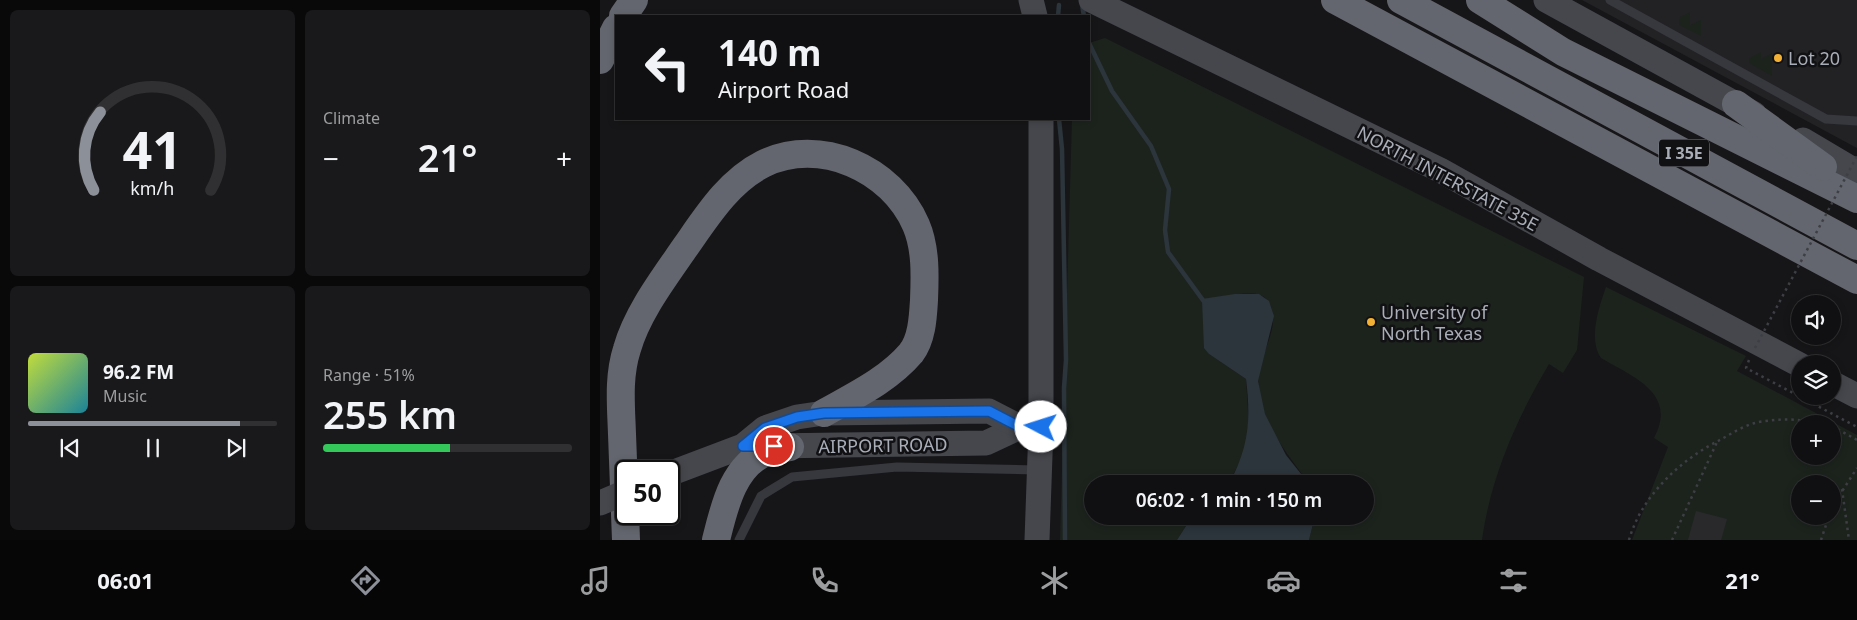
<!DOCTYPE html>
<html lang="en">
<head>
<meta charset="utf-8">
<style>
  :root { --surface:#101012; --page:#19191b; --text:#f1f3f6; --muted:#9c9d9f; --line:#303032; --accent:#8c9099 }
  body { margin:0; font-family:"Noto Sans",sans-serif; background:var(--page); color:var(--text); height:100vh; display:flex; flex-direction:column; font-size:19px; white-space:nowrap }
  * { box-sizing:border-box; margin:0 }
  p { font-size:16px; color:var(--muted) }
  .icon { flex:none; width:28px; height:28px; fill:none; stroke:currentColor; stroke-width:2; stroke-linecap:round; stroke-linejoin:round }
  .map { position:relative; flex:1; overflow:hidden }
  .details { display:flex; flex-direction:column; gap:10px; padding:10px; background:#09090a; width:600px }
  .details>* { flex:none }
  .guide { position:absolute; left:15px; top:15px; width:475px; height:105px; border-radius:0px; box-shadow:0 2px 8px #0003,0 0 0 1px var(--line); background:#101012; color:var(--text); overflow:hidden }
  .fabs { position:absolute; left:1191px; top:295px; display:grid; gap:10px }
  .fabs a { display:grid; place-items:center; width:50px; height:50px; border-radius:50%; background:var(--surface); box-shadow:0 2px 8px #0003,0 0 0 1px var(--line); font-size:25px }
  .speed { position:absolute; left:15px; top:460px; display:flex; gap:10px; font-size:25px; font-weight:700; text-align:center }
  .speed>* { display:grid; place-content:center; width:65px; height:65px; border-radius:50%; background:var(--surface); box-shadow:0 2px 8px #0003,0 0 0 1px var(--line); line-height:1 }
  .speed .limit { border:2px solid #111; border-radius:8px; background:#fff; color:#111 }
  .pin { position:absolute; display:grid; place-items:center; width:42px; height:42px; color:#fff; margin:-21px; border:2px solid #fff; border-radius:50%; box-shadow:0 1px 5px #0007 }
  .me { position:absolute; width:55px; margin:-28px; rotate:275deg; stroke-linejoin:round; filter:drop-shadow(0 0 4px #0008) }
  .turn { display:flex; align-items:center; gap:18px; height:105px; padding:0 20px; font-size:22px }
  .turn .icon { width:65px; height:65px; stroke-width:2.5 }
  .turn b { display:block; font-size:35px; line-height:42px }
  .big { font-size:38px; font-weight:600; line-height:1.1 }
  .details .card { flex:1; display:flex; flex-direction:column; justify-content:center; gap:8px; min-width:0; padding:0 18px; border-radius:8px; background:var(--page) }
  .details .dial { align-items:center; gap:0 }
  .dial svg { height:130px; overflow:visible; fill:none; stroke:var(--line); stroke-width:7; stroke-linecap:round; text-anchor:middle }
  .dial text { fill:var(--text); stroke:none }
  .song { display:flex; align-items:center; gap:15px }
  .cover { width:60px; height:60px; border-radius:8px; background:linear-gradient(135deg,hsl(70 70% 55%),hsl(190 70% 35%)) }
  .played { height:5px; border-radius:2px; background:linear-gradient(90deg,var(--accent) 85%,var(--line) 85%) }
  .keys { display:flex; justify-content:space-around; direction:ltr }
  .heat { display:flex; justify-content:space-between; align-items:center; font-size:28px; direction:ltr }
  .charge { height:8px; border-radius:4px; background:linear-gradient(90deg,#34c759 51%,var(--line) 0) }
  .details .tiles { flex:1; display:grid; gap:10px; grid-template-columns:repeat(2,1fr) }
  .trip { position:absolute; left:484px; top:475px; width:290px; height:50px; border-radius:25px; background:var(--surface); box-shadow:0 2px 8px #0003,0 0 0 1px var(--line); font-weight:600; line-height:50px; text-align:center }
  .tab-bar { display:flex; height:80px; justify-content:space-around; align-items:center; background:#060607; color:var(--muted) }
  .tab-bar .icon { width:35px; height:35px }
  .tab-bar .selected { color:var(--accent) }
  .tab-bar b { font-size:22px; color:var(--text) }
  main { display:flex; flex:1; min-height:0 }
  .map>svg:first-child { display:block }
  .built { fill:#222225 }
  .green { fill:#1c231d; fill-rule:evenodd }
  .water { fill:#2c353c }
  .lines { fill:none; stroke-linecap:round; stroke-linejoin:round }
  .stream { stroke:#2c353c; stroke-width:4.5 }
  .building { fill:#29292c }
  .path { stroke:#3d3f44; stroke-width:2.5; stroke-dasharray:2.5 4; stroke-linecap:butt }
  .lane { stroke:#37383d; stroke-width:9 }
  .secondary { stroke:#45474d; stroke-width:25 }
  .highway { stroke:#63666e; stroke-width:28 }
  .path-bridge { stroke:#3d3f44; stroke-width:2.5; stroke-dasharray:2.5 4; stroke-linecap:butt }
  .secondary-bridge { stroke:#45474d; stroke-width:25 }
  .route-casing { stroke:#114b97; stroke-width:12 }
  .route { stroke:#1a73e8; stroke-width:9 }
  .poi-dot { fill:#f2b134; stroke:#111113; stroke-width:2 }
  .labels { text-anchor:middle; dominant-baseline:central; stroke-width:5; stroke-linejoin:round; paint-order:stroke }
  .shield { fill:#111113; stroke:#7b7e86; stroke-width:1 }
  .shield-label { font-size:16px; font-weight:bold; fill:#a8adb8 }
  .poi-label { font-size:18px; fill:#a8adb8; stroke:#111113; text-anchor:start }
  .street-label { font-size:18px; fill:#a8adb8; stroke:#111113 }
</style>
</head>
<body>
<main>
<section class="details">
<div class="tiles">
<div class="card dial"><svg viewBox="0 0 100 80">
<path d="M14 69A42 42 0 1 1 86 69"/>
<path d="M14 69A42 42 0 0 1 18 21" stroke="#8c9099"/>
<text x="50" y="56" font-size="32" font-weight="700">41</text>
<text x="50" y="72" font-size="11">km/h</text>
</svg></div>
<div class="card"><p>Climate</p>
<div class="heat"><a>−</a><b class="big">21°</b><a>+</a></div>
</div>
<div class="card">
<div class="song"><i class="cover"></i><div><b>96.2 FM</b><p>Music</p></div></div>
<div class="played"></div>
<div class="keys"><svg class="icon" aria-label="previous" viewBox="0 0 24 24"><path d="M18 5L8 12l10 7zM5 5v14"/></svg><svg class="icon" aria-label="pause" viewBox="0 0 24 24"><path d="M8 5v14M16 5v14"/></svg><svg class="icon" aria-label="next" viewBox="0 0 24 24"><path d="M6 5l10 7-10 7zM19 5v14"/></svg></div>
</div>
<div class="card"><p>Range · 51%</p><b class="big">255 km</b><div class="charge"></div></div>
</div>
</section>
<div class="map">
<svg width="1257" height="540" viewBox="0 0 1257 540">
  <rect width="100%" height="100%" fill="#161618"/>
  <path class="built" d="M982,0H1257V148L1255,147Z"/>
  <g class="green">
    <path d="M1090,12V25L1101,20V36L1079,25V18Z"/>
    <path d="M505,38L984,277L977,350L963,373L949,364C916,420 891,476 882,540H709L715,516H765V484H709C687,452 659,422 658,381C657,356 683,327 669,303C663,290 647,294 635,294L609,354L646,379L649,427L645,451L629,483L492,484V516H597L586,526L577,540H460L472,119H489V43Z"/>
    <path d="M1161,52V59L1172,53V76L1149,63V58Z"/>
    <path d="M1006,287L1146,356L1137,371L1257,435V540H1032L1068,447L1054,438C1078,393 1033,377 1001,358C988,339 999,307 1006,287ZM1200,424H1232V456H1200ZM1200,484H1232V516H1200Z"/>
  </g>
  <g class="water">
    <path d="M635,294H659L669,301L674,316L658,381L665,414L686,455L709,484H629C649,447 651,420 646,379L609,354L604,348L602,299Z"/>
    <path d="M597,516H715L709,540H577L586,526Z"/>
  </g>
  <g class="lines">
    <g class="stream">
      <path d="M482,5L484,16"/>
      <path d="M458,16L459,5"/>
      <path d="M489,43L512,91L551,146L569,189L565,230L568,252L605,303"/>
      <path d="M459,119L462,149L466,360L464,388L465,540"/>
    </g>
  </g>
  <path class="building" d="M1096,511L1127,519L1121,540H1088Z"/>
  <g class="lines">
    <g class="path">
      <path d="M1149,360L1146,368L1257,427"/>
      <path d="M1232,426L1257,440"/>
      <path d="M1242,489L1249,540"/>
      <path d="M1232,507L1257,468"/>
      <path d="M1029,540C1041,497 1079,461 1118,441C1131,434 1144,425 1159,422C1181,418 1202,419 1223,424"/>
      <path d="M1072,540L1117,442"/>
      <path d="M1221,540L1229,516"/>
    </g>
    <g class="lane">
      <path d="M1010,0L1226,119L1257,121"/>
      <path d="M139,540L161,496L192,477L297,467L437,470"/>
    </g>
    <g class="secondary">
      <path d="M431,0L435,16"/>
      <path d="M491,0L840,170L999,259L1200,365"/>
      <path d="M946,0L1154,114"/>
      <path d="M1203,140L1257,172"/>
      <path d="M1232,383L1257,396"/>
      <path d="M169,446L386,443L420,427"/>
      <path d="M69,474L143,446L165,428L197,417L224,413L389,411L420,427H441"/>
      <path d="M437,540L441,427V119"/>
    </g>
    <g class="highway">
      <path d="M735,0L1257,280"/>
      <path d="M801,0L1257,246"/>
      <path d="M880,0L963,52L1257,199"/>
      <path d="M23,16L34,0"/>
      <path d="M0,60L16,28"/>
      <path d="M1136,104L1223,167"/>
      <path d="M26,540C25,505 23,469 22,434C21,405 18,377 27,349C37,313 64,278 86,246C107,216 129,181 163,164C220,136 292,169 316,225C326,248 325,276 324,300C323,317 322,339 311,353C288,380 254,396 224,413"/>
      <path d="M116,540C124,508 133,465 167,452C174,449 182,448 190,447"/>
    </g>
    <path class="path-bridge" d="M1155,348L1257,156"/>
    <path class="secondary-bridge" d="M0,503L26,492"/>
  </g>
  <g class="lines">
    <defs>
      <path id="route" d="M174,446H143L165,428L197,417L224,413L389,411L420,427H441"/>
    </defs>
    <use href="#route" class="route-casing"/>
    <use href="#route" class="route"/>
  </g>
  <g class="poi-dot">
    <circle cx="1178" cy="58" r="5"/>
    <circle cx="771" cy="322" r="5"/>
  </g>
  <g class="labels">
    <rect class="shield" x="1059" y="139.5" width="50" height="27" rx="4"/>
    <g class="shield-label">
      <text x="1084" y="153">I 35E</text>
    </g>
    <g class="poi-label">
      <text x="1188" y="58">Lot 20</text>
      <text x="781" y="312">University of<tspan x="781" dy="21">North Texas</tspan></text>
    </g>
    <g class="street-label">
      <text transform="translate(848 178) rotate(28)">NORTH INTERSTATE 35E</text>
      <text transform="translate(283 445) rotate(-1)">AIRPORT ROAD</text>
    </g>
  </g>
</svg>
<div class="fabs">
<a><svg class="icon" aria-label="sound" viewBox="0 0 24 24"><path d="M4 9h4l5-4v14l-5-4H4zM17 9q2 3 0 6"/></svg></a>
<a><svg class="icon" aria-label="layers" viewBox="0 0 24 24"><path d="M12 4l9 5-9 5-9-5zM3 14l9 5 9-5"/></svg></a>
<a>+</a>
<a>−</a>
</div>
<div class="speed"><div class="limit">50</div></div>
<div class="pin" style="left:174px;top:446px;background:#d93025"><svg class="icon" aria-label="arrive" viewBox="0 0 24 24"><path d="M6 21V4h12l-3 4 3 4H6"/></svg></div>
<svg class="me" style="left:441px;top:427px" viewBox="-20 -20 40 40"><circle r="19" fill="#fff"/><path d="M0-13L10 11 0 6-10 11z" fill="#1a73e8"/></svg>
<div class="trip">06:02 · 1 min · 150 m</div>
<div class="guide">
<div class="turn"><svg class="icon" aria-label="left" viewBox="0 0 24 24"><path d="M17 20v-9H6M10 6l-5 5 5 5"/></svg><div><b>140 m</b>Airport Road</div></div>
</div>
</div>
</main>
<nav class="tab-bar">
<b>06:01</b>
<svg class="icon selected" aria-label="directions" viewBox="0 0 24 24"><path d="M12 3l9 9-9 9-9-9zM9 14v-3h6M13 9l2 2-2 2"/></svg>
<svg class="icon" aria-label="music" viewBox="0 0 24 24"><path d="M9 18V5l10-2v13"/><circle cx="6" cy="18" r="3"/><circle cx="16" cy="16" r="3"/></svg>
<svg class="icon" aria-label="phone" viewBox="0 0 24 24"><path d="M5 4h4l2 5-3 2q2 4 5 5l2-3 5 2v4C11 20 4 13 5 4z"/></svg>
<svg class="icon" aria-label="climate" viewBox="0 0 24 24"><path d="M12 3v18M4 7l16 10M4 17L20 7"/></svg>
<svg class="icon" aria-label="car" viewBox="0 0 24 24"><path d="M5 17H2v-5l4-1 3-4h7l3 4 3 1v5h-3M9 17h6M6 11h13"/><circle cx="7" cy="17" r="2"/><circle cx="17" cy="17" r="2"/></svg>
<svg class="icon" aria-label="filters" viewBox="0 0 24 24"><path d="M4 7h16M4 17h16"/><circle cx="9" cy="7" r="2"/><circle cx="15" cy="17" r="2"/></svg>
<b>21°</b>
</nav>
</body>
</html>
